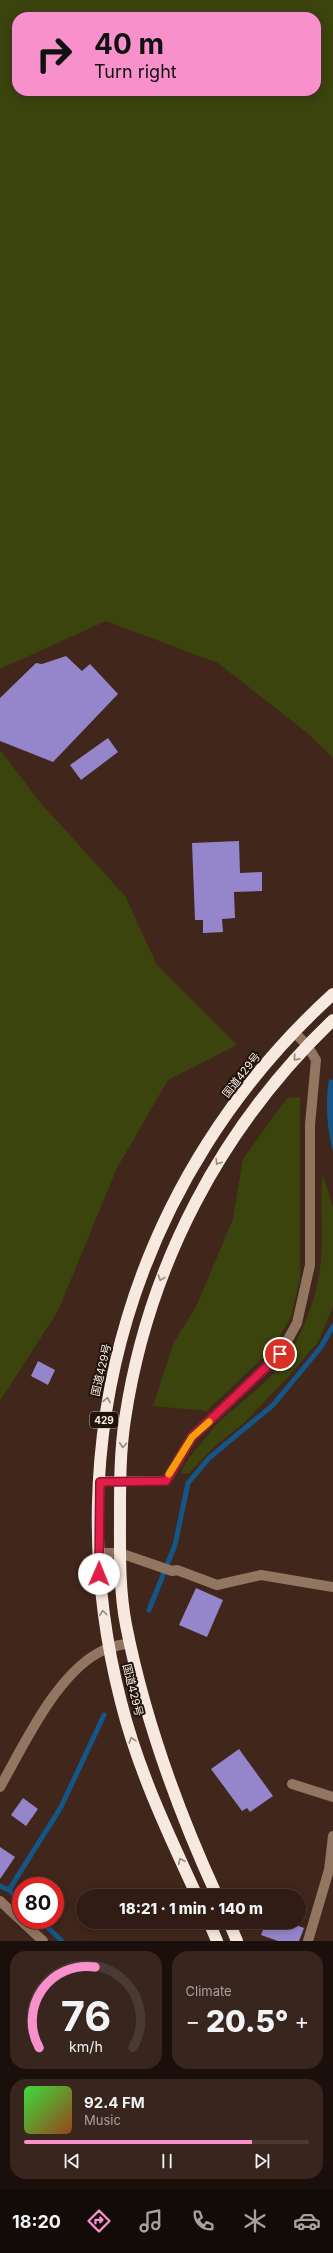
<!DOCTYPE html>
<html lang="en">
<head>
<meta charset="utf-8">
<style>
  :root { --surface:#301c14; --page:#38251d; --text:#f1f3f6; --muted:#a8a1a0; --line:#4b3a34; --accent:#f890cc }
  body { margin:0; font-family:Inter,"Noto Sans JP",sans-serif; background:var(--page); color:var(--text); height:100vh; display:flex; flex-direction:column; font-size:15px; white-space:nowrap }
  * { box-sizing:border-box; margin:0 }
  p { font-size:13px; color:var(--muted) }
  .icon { flex:none; width:22px; height:22px; fill:none; stroke:currentColor; stroke-width:2; stroke-linecap:round; stroke-linejoin:round }
  .map { position:relative; height:1941px; overflow:hidden }
  .drawer { display:flex; flex-direction:column; gap:10px; padding:10px; background:#1a0f0b; flex:1 }
  .drawer>* { flex:none }
  .top-card { position:absolute; left:12px; top:12px; width:309px; height:84px; border-radius:16px; box-shadow:0 2px 10px #0003,0 0 0 1px var(--line); background:#f890cc; color:#111; overflow:hidden }
  .speed { position:absolute; left:12px; top:1877px; display:flex; gap:8px; font-size:20px; font-weight:700; text-align:center }
  .speed>* { display:grid; place-content:center; width:52px; height:52px; border-radius:50%; background:var(--surface); box-shadow:0 2px 10px #0003,0 0 0 1px var(--line); line-height:1 }
  .speed .limit { border:6px solid #d22; background:#fff; color:#111 }
  .pin { position:absolute; display:grid; place-items:center; width:34px; height:34px; color:#fff; margin:-17px; border:2px solid #fff; border-radius:50%; box-shadow:0 1px 4px #0007 }
  .me { position:absolute; width:44px; margin:-22px; rotate:1deg; stroke-linejoin:round; filter:drop-shadow(0 0 3px #0008) }
  .turn { display:flex; align-items:center; gap:14px; height:84px; padding:0 16px; font-size:18px }
  .turn .icon { width:52px; height:52px; stroke-width:2.5 }
  .turn b { display:block; font-size:28px; line-height:34px }
  .big { font-size:30px; font-weight:800; line-height:1.1 }
  .drawer .tile { flex:1; display:flex; flex-direction:column; justify-content:center; gap:6px; min-width:0; padding:0 14px; border-radius:16px; background:var(--page) }
  .drawer .dial { align-items:center; gap:0 }
  .dial svg { height:104px; overflow:visible; fill:none; stroke:var(--line); stroke-width:7; stroke-linecap:round; text-anchor:middle }
  .dial text { fill:var(--text); stroke:none }
  .song { display:flex; align-items:center; gap:12px }
  .cover { width:48px; height:48px; border-radius:6px; background:linear-gradient(135deg,hsl(120 70% 55%),hsl(20 70% 35%)) }
  .played { height:4px; border-radius:2px; background:linear-gradient(90deg,var(--accent) 80%,var(--line) 80%) }
  .keys { display:flex; justify-content:space-around; direction:ltr }
  .heat { display:flex; justify-content:space-between; align-items:center; font-size:22px; direction:ltr }
  .drawer .tiles { flex:1; display:grid; gap:10px; grid-template-columns:1fr 1fr }
  .tile:last-child { grid-column:span 2 }
  .trip { position:absolute; left:76px; top:1889px; width:230px; height:40px; border-radius:20px; background:var(--surface); box-shadow:0 2px 10px #0003,0 0 0 1px var(--line); font-weight:800; line-height:40px; text-align:center }
  .menu { display:flex; height:64px; justify-content:space-around; align-items:center; background:#130b08; color:var(--muted) }
  .menu .icon { width:28px; height:28px }
  .menu .active { color:var(--accent) }
  .menu b { font-size:18px; color:var(--text) }
  .map>svg:first-child { display:block }
  .green { fill:#3b440d; fill-rule:evenodd }
  .water { fill:#135687 }
  .lines { fill:none; stroke-linecap:round; stroke-linejoin:round }
  .stream { stroke:#135687; stroke-width:5 }
  .building { fill:#9585cb }
  .minor { stroke:#937662; stroke-width:10 }
  .highway { stroke:#f7e9df; stroke-width:12 }
  .oneway { stroke:#958980 }
  .route-casing { stroke:#92132f; stroke-width:10 }
  .route { stroke:#e11d48; stroke-width:7 }
  .slow { stroke:#f59e0b; stroke-width:7 }
  .labels { text-anchor:middle; dominant-baseline:central; stroke-width:4; stroke-linejoin:round; paint-order:stroke }
  .shield { fill:#1e130d; stroke:#bbaca4; stroke-width:1 }
  .shield-label { font-size:10px; font-weight:bold; fill:#feede5 }
  .street-label { font-size:11px; fill:#feede5; stroke:#1e130d }
</style>
</head>
<body>
<div class="map">
<svg width="333" height="1941" viewBox="0 0 333 1941">
  <rect width="100%" height="100%" fill="#40261b"/>
  <g class="green">
    <path d="M0,0H333V758L306,732L218,663L106,621L0,669ZM17,17H316V91H17Z"/>
    <path d="M0,750L40,802L125,896L157,965L237,1045L168,1080L117,1168L58,1311L0,1401Z"/>
    <path d="M300,1097V1279L291,1317L272,1349L207,1411L153,1406L174,1342L195,1309L233,1219L243,1159L287,1098Z"/>
    <path d="M323,1174L333,1208V1307L318,1342L290,1375L244,1423L215,1446L189,1473L181,1474C183,1464 192,1454 199,1446C206,1438 212,1428 220,1421C243,1400 271,1381 288,1355C311,1319 323,1277 322,1234C322,1214 320,1194 323,1174Z"/>
  </g>
  <path class="water" d="M329,1079L333,1080V1152C327,1128 325,1105 329,1079Z"/>
  <g class="lines">
    <g class="stream">
      <path d="M149,1610L175,1545L188,1483L209,1458L273,1405L321,1347L333,1326"/>
      <path d="M0,1886L9,1890"/>
      <path d="M21,1901L9,1890L61,1807L104,1715"/>
      <path d="M40,1920L62,1941"/>
    </g>
  </g>
  <g class="building">
    <path d="M66,656L82,671L90,664L118,694L53,762L0,741V698L36,663L42,664Z"/>
    <path d="M108,738L118,752L81,780L70,765Z"/>
    <path d="M239,841L240,873L262,872V891L234,892L235,918L222,919L223,932L203,933V920H195L192,843Z"/>
    <path d="M38,1361L55,1370L48,1385L31,1376Z"/>
    <path d="M196,1588L223,1600L207,1637L179,1625Z"/>
    <path d="M239,1749L273,1796L250,1812L247,1808L242,1811L211,1769Z"/>
    <path d="M23,1798L38,1809L26,1826L11,1815Z"/>
    <path d="M0,1847L15,1857L0,1879Z"/>
    <path d="M266,1922H288L304,1928L299,1941H278L261,1935Z"/>
  </g>
  <g class="lines">
    <g class="minor">
      <path d="M100,1481H166L192,1437L280,1354L297,1323L310,1265V1125L316,1060L307,1045L294,1032"/>
      <path d="M99,1553H120L172,1571L177,1570L217,1585L261,1575L333,1587"/>
      <path d="M292,1784L333,1797"/>
      <path d="M0,1787C24,1745 55,1677 98,1653C108,1647 119,1645 130,1643"/>
      <path d="M0,1901L43,1941"/>
      <path d="M308,1941L329,1870L333,1836"/>
    </g>
    <g class="highway">
      <path d="M197,1896C168,1833 138,1770 121,1702C54,1442 134,1175 333,994"/>
      <path d="M217,1896C178,1811 144,1716 126,1625C119,1589 120,1551 120,1515C120,1483 120,1451 125,1419C148,1266 221,1127 333,1020"/>
      <path d="M209,1922L217,1941"/>
      <path d="M229,1922L237,1941"/>
    </g>
  </g>
  <defs><path id="oneway-chevron" d="M-2-3.5L2.5 0L-2 3.5" fill="none" stroke-width="1.6" stroke-linecap="round" stroke-linejoin="round"/></defs>
  <g class="oneway">
    <use href="#oneway-chevron" transform="translate(296 1058) rotate(132)"/>
    <use href="#oneway-chevron" transform="translate(218 1162) rotate(122)"/>
    <use href="#oneway-chevron" transform="translate(161 1278) rotate(110)"/>
    <use href="#oneway-chevron" transform="translate(107 1400) rotate(-79)"/>
    <use href="#oneway-chevron" transform="translate(123 1445) rotate(94)"/>
    <use href="#oneway-chevron" transform="translate(103 1613) rotate(-97)"/>
    <use href="#oneway-chevron" transform="translate(132 1740) rotate(-107)"/>
    <use href="#oneway-chevron" transform="translate(181 1861) rotate(-115)"/>
  </g>
  <g class="lines">
    <defs>
      <path id="route" d="M99,1574L100,1482L166,1481L192,1437L280,1354"/>
    </defs>
    <use href="#route" class="route-casing"/>
    <use href="#route" class="route"/>
    <path class="slow" d="M169,1474L192,1437L209,1422"/>
  </g>
  <g class="labels">
    <rect class="shield" x="90" y="1412" width="28" height="16" rx="3"/>
    <g class="shield-label">
      <text x="104" y="1420">429</text>
    </g>
    <g class="street-label">
      <text transform="translate(241 1075) rotate(-52)">国道429号</text>
      <text transform="translate(101 1370) rotate(-77)">国道429号</text>
      <text transform="translate(133 1690) rotate(76)">国道429号</text>
    </g>
  </g>
</svg>
<div class="speed"><div class="limit">80</div></div>
<div class="pin" style="left:280px;top:1354px;background:#d93025"><svg class="icon" aria-label="arrive" viewBox="0 0 24 24"><path d="M6 21V4h12l-3 4 3 4H6"/></svg></div>
<svg class="me" style="left:99px;top:1574px" viewBox="-20 -20 40 40"><circle r="19" fill="#fff"/><path d="M0-13L10 11 0 6-10 11z" fill="#e11d48"/></svg>
<div class="trip">18:21 · 1 min · 140 m</div>
<div class="top-card">
<div class="turn"><svg class="icon" aria-label="right" viewBox="0 0 24 24"><path d="M7 20v-9h11M14 6l5 5-5 5"/></svg><div><b>40 m</b>Turn right</div></div>
</div>
</div>
<section class="drawer">
<div class="tiles">
<div class="tile dial"><svg viewBox="0 0 100 80">
<path d="M14 69A42 42 0 1 1 86 69"/>
<path d="M14 69A42 42 0 0 1 57 7" stroke="#f890cc"/>
<text x="50" y="56" font-size="32" font-weight="700">76</text>
<text x="50" y="72" font-size="11">km/h</text>
</svg></div>
<div class="tile"><p>Climate</p>
<div class="heat"><a>−</a><b class="big">20.5°</b><a>+</a></div>
</div>
<div class="tile">
<div class="song"><i class="cover"></i><div><b>92.4 FM</b><p>Music</p></div></div>
<div class="played"></div>
<div class="keys"><svg class="icon" aria-label="previous" viewBox="0 0 24 24"><path d="M18 5L8 12l10 7zM5 5v14"/></svg><svg class="icon" aria-label="pause" viewBox="0 0 24 24"><path d="M8 5v14M16 5v14"/></svg><svg class="icon" aria-label="next" viewBox="0 0 24 24"><path d="M6 5l10 7-10 7zM19 5v14"/></svg></div>
</div>
</div>
</section>
<nav class="menu">
<b>18:20</b>
<svg class="icon active" aria-label="directions" viewBox="0 0 24 24"><path d="M12 3l9 9-9 9-9-9zM9 14v-3h6M13 9l2 2-2 2"/></svg>
<svg class="icon" aria-label="music" viewBox="0 0 24 24"><path d="M9 18V5l10-2v13"/><circle cx="6" cy="18" r="3"/><circle cx="16" cy="16" r="3"/></svg>
<svg class="icon" aria-label="phone" viewBox="0 0 24 24"><path d="M5 4h4l2 5-3 2q2 4 5 5l2-3 5 2v4C11 20 4 13 5 4z"/></svg>
<svg class="icon" aria-label="climate" viewBox="0 0 24 24"><path d="M12 3v18M4 7l16 10M4 17L20 7"/></svg>
<svg class="icon" aria-label="car" viewBox="0 0 24 24"><path d="M5 17H2v-5l4-1 3-4h7l3 4 3 1v5h-3M9 17h6M6 11h13"/><circle cx="7" cy="17" r="2"/><circle cx="17" cy="17" r="2"/></svg>
</nav>
</body>
</html>
